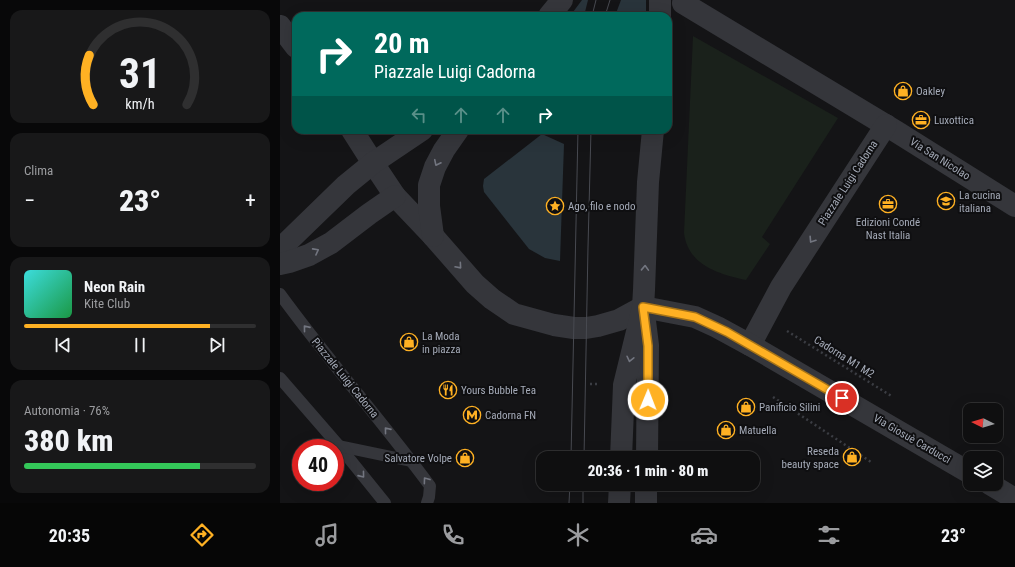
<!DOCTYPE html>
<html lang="it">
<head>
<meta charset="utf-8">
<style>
  :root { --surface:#0f0f10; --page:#181819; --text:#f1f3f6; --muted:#9b9c9f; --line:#2f2f30; --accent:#ffb123 }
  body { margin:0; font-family:"Roboto Condensed",sans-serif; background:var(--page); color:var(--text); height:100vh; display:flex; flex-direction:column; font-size:15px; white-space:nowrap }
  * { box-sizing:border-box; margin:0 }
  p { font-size:13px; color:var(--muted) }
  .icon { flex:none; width:22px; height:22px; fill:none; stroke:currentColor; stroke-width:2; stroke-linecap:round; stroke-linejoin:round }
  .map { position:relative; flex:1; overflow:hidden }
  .drawer { display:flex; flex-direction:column; gap:10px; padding:10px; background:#080809; width:280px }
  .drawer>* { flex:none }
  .guide { position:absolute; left:12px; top:12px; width:380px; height:122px; border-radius:12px; box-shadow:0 4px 16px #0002,0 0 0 1px var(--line); background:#00695c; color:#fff; overflow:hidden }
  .needle { width:26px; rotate:275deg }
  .tools { position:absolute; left:683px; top:403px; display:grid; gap:8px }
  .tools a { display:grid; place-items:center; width:40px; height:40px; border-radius:8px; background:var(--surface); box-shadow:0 4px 16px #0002,0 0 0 1px var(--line); font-size:20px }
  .speed { position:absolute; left:12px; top:439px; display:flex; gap:8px; font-size:20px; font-weight:700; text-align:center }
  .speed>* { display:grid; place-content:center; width:52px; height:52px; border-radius:50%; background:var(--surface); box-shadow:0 4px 16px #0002,0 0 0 1px var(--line); line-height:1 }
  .speed .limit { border:6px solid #d22; background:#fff; color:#111 }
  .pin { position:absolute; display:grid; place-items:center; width:34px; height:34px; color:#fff; margin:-17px; border:2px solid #fff; border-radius:50%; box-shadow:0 1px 4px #0007 }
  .me { position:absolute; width:44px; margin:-22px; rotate:1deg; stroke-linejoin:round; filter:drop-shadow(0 0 3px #0008) }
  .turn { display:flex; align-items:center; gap:14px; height:84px; padding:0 16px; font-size:18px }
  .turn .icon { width:52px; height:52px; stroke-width:2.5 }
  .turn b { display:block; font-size:28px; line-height:34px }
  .lanes { display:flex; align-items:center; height:38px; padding:0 16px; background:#0003; justify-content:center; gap:20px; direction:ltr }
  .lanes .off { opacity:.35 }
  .big { font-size:30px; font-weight:800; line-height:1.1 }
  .drawer .widget { flex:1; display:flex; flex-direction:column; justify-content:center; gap:6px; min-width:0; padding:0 14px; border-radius:12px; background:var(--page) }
  .drawer .dial { align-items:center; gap:0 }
  .dial svg { height:104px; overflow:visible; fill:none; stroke:var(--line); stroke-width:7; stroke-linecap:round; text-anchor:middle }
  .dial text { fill:var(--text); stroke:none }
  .song { display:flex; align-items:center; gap:12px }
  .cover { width:48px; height:48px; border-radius:6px; background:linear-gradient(135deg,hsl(180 70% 55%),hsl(140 70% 35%)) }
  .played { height:4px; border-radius:2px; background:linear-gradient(90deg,var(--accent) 80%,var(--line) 80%) }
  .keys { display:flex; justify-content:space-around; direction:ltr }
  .heat { display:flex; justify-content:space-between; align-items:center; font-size:22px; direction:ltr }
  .charge { height:6px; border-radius:3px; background:linear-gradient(90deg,#34c759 76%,var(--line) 0) }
  .trip { position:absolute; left:256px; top:451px; width:224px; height:40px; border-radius:12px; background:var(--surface); box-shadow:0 4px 16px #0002,0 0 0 1px var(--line); font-weight:800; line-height:40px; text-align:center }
  .tab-bar { display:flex; height:64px; justify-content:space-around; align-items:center; background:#060606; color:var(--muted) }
  .tab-bar .icon { width:28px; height:28px }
  .tab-bar .current { color:var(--accent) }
  .tab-bar b { font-size:18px; color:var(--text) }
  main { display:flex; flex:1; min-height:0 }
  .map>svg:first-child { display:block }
  .green { fill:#1a211b }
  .water { fill:#29343b }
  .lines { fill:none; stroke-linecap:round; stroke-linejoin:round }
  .path { stroke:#3b3d43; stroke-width:2.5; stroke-dasharray:2 3; stroke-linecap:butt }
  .service { stroke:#35363b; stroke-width:12 }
  .minor { stroke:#35363b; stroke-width:22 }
  .tertiary { stroke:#35363b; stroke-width:22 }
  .tram { stroke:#484a51; stroke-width:1 }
  .oneway { stroke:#737680 }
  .route-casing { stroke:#a67317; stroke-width:10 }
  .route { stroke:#ffb123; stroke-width:7 }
  .labels { text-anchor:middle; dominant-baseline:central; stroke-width:4; stroke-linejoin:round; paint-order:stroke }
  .poi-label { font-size:11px; fill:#a5abb8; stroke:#0f0f11; text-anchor:start }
  .street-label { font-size:11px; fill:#a5abb8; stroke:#0f0f11 }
</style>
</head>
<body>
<main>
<section class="drawer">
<div class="widget dial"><svg viewBox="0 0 100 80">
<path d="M14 69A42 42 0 1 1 86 69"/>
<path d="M14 69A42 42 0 0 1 11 31" stroke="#ffb123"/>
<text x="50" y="56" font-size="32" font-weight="700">31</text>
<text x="50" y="72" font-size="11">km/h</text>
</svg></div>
<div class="widget"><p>Clima</p>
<div class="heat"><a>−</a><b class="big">23°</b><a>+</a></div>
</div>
<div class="widget">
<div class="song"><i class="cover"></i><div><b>Neon Rain</b><p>Kite Club</p></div></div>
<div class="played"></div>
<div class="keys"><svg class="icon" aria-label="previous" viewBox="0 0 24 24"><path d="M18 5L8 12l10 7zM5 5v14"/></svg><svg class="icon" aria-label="pause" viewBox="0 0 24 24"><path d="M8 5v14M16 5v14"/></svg><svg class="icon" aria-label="next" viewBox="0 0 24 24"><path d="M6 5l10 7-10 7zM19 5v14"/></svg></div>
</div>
<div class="widget"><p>Autonomia · 76%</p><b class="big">380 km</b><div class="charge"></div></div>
</section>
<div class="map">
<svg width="735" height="503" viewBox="0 0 735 503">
  <rect width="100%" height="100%" fill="#141416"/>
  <path class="green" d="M413,36L558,118L482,237L490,244L466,280C438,274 408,265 404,233Z"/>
  <g class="water">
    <path d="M302,0H308L304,16H290Z"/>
    <path d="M341,0H366V16H335Z"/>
    <path d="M262,134L284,144L280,261L265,258L249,249L204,192L203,186L204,179Z"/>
  </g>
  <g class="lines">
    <g class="path">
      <path d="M507,331L613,397"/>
      <path d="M310,384H320"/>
      <path d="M493,397L591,462"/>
    </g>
    <g class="service">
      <path d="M0,294C48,360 102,421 150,486L149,497L147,503"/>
      <path d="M0,378L59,446L105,503"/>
      <path d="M59,446L131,461"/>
    </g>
    <g class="minor">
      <path d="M403,3L617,132L735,206"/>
      <path d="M0,26L16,47"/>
      <path d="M72,130L93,163"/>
      <path d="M470,345L501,287L606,125"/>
    </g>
    <g class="tertiary">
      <path d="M380,0V16"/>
      <path d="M269,16L282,0"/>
      <path d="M93,163L115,196L153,236L195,284L212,299L234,314L274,325L294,328H306L318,326L339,320L363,307L415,317L437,327L470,345L690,473"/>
      <path d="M153,236L149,206V185L155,167L164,150L178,130"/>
      <path d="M0,249L66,185L93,163L142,130"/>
      <path d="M0,264L9,262L29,255L51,243L89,214L115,196"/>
      <path d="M365,321L368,345L367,458"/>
      <path d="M341,458L344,385L363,307L364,290L368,182L373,130"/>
      <path d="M710,484L735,499"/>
      <path d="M339,503L340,484"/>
      <path d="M366,503V484"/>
    </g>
    <g class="tram">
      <path d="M312,16L316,0"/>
      <path d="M325,16L330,0"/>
      <path d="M291,458L298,130"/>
      <path d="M304,458L308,247L311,130"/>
      <path d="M289,503L290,484"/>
      <path d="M303,503V484"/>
    </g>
  </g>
  <defs><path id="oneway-chevron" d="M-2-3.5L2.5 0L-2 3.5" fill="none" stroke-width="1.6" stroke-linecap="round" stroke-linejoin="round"/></defs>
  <g class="oneway">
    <use href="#oneway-chevron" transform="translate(157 163) rotate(116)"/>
    <use href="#oneway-chevron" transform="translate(532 240) rotate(123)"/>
    <use href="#oneway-chevron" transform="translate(36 251) rotate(-28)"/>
    <use href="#oneway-chevron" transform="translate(179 266) rotate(49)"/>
    <use href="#oneway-chevron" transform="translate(365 268) rotate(-88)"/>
    <use href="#oneway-chevron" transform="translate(26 328) rotate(-129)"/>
    <use href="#oneway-chevron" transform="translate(350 359) rotate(103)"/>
    <use href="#oneway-chevron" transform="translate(107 430) rotate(-129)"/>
    <use href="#oneway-chevron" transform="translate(82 475) rotate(51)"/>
    <use href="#oneway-chevron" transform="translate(146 480) rotate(-126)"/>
  </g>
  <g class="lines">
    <defs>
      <path id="route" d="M368,400V346L363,307L415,317L447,332L562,398"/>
    </defs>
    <use href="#route" class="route-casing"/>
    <use href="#route" class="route"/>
  </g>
  <defs>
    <symbol id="shop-ring" viewBox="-11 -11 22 22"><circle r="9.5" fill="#0f0f11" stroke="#ffb123" stroke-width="1.5"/><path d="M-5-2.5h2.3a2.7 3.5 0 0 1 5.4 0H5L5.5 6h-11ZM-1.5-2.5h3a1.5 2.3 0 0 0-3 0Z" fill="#ffb123"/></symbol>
    <symbol id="office-ring" viewBox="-11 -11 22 22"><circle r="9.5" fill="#0f0f11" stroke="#ffb123" stroke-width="1.5"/><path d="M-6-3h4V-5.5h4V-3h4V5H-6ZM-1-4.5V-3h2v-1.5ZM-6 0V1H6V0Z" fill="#ffb123"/></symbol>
    <symbol id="school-ring" viewBox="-11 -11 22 22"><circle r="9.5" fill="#0f0f11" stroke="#ffb123" stroke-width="1.5"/><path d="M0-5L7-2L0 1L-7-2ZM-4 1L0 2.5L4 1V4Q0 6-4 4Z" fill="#ffb123"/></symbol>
    <symbol id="sight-ring" viewBox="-11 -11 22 22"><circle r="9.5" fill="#0f0f11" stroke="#ffb123" stroke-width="1.5"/><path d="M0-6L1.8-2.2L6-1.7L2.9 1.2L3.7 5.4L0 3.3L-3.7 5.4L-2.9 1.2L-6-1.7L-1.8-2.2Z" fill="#ffb123"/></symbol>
    <symbol id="restaurant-ring" viewBox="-11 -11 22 22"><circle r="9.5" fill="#0f0f11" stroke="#ffb123" stroke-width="1.5"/><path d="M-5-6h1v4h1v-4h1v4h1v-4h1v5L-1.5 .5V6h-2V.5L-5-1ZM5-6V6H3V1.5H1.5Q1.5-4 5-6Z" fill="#ffb123"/></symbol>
    <symbol id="metro-ring" viewBox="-11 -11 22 22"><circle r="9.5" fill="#0f0f11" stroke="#ffb123" stroke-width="1.5"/><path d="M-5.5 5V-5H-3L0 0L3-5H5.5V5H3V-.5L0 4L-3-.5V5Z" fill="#ffb123"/></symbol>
  </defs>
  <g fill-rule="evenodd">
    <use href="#shop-ring" x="613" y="81" width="20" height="20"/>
    <use href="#office-ring" x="631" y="110" width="20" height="20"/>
    <use href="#school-ring" x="656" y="191" width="20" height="20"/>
    <use href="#office-ring" x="598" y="194" width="20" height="20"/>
    <use href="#sight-ring" x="265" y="196" width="20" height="20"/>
    <use href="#shop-ring" x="119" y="332" width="20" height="20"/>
    <use href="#restaurant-ring" x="158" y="380" width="20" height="20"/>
    <use href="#shop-ring" x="456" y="397" width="20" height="20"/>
    <use href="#metro-ring" x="182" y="405" width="20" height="20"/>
    <use href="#shop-ring" x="436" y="420" width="20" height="20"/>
    <use href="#shop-ring" x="562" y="447" width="20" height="20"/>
    <use href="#shop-ring" x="175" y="448" width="20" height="20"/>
  </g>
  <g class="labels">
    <g class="poi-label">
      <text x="636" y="91">Oakley</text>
      <text x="654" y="120">Luxottica</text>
      <text x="679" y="195">La cucina<tspan x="679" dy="13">italiana</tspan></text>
      <text x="288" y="206">Ago, filo e nodo</text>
      <text x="608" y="222" text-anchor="middle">Edizioni Condé<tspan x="608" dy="13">Nast Italia</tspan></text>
      <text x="142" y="336">La Moda<tspan x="142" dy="13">in piazza</tspan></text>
      <text x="181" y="390">Yours Bubble Tea</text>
      <text x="479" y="407">Panificio Silini</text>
      <text x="205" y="415">Cadorna FN</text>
      <text x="459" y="430">Matuella</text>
      <text x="559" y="451" text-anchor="end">Reseda<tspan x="559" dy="13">beauty space</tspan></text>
      <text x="172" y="458" text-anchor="end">Salvatore Volpe</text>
    </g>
    <g class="street-label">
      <text transform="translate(660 159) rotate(32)">Via San Nicolao</text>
      <text transform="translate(568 183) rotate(-57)">Piazzale Luigi Cadorna</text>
      <text transform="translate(564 357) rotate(32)">Cadorna M1 M2</text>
      <text transform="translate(65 378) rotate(51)">Piazzale Luigi Cadorna</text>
      <text transform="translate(632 439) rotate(30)">Via Giosuè Carducci</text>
    </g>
  </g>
</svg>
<div class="tools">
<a><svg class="needle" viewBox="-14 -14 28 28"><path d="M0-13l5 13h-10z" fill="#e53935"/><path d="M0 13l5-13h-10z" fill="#9b9c9f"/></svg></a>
<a><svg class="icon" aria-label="layers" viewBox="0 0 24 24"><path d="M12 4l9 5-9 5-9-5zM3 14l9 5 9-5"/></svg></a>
</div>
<div class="speed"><div class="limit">40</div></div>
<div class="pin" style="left:562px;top:398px;background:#d93025"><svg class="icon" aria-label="arrive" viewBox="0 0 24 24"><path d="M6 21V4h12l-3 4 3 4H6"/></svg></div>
<svg class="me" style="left:368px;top:400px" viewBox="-20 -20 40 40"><circle r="17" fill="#ffb123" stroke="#fff" stroke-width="3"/><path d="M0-11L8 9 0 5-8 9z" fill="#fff"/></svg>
<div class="trip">20:36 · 1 min · 80 m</div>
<div class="guide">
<div class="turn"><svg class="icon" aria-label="right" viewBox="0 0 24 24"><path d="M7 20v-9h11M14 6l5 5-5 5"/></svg><div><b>20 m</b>Piazzale Luigi Cadorna</div></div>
<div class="lanes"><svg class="icon off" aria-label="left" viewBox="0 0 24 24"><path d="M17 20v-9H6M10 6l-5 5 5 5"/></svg><svg class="icon off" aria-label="ahead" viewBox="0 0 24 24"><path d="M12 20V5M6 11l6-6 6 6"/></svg><svg class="icon off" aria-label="ahead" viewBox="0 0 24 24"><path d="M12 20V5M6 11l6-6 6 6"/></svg><svg class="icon" aria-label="right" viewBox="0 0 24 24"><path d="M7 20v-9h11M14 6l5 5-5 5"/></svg></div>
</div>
</div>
</main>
<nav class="tab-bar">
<b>20:35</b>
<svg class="icon current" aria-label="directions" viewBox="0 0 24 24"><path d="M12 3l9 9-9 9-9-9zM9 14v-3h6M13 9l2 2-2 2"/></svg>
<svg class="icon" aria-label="music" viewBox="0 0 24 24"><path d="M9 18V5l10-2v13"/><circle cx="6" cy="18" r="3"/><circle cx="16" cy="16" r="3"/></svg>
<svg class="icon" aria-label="phone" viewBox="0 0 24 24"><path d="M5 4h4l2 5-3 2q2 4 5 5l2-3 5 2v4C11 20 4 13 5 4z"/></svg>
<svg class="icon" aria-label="climate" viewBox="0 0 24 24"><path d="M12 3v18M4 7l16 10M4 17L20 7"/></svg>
<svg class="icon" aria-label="car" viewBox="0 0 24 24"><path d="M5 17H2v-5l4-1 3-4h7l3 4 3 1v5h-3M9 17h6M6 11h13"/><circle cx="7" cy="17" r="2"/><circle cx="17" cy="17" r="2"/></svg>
<svg class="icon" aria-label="filters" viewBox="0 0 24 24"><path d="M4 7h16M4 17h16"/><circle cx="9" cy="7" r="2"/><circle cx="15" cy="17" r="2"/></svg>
<b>23°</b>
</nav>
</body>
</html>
